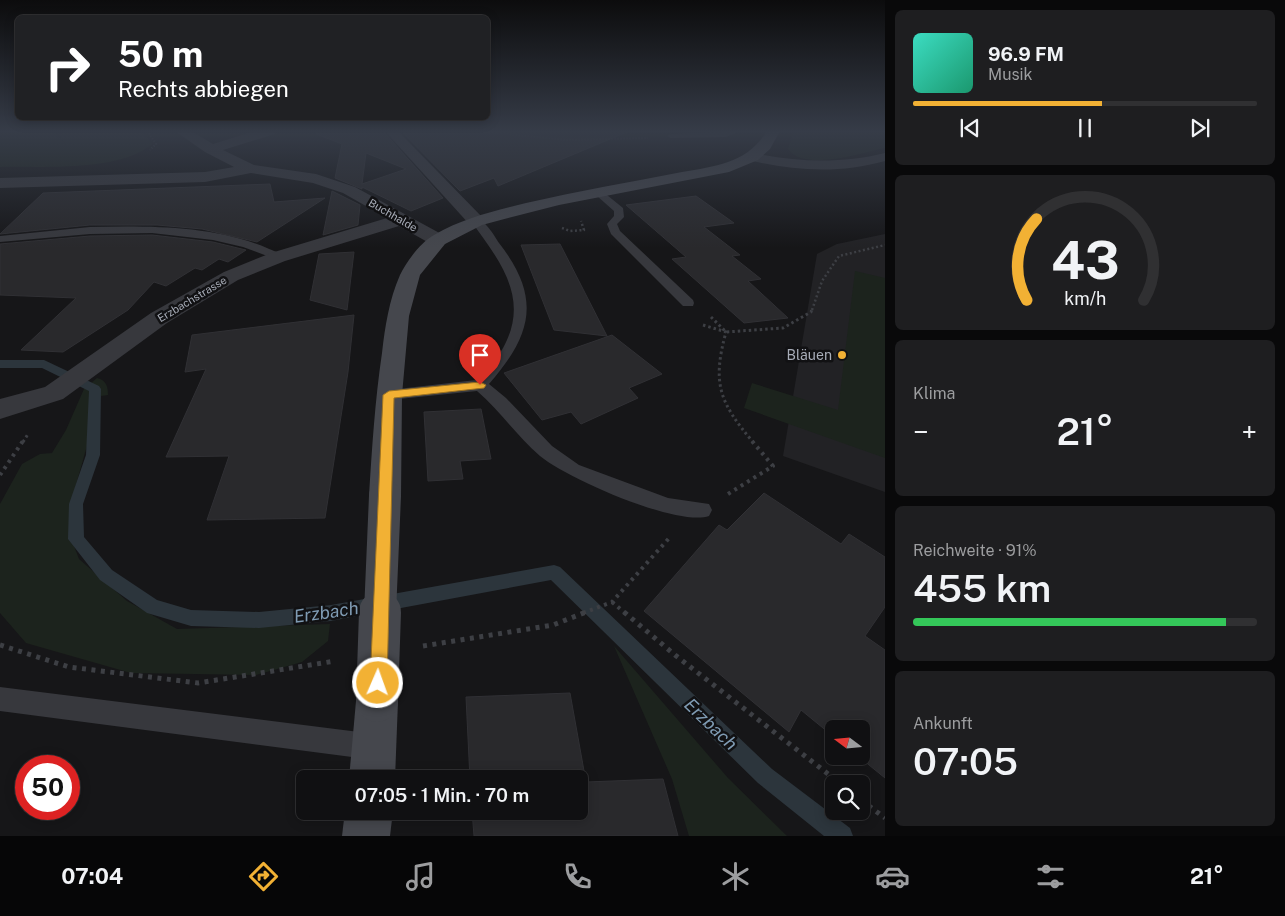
<!DOCTYPE html>
<html lang="de">
<head>
<meta charset="utf-8">
<style>
  :root { --surface:#101012; --page:#1e1e20; --text:#f1f3f6; --muted:#9c9d9f; --line:#303032; --accent:#f2b134 }
  body { margin:0; font-family:"Public Sans",sans-serif; background:var(--page); color:var(--text); height:100vh; display:flex; flex-direction:column; font-size:19px; white-space:nowrap }
  * { box-sizing:border-box; margin:0 }
  p { font-size:16px; color:var(--muted) }
  .icon { flex:none; width:28px; height:28px; fill:none; stroke:currentColor; stroke-width:2; stroke-linecap:round; stroke-linejoin:round }
  .map { position:relative; flex:1; overflow:hidden }
  .details { display:flex; flex-direction:column; gap:10px; padding:10px; background:#09090a; width:400px }
  .details>* { flex:none }
  .hud { position:absolute; left:15px; top:15px; width:475px; height:105px; border-radius:8px; box-shadow:0 2px 12px #0003,0 0 0 1px var(--line); background:#202124; color:#fff; overflow:hidden }
  .needle { width:32px; rotate:286deg }
  .tools { position:absolute; left:825px; top:720px; display:grid; gap:10px }
  .tools a { display:grid; place-items:center; width:45px; height:45px; border-radius:8px; background:var(--surface); box-shadow:0 2px 12px #0003,0 0 0 1px var(--line); font-size:25px }
  .speed { position:absolute; left:15px; top:755px; display:flex; gap:10px; font-size:25px; font-weight:700; text-align:center }
  .speed>* { display:grid; place-content:center; width:65px; height:65px; border-radius:50%; background:var(--surface); box-shadow:0 2px 12px #0003,0 0 0 1px var(--line); line-height:1 }
  .speed .limit { border:8px solid #d22; background:#fff; color:#111 }
  .pin { position:absolute; display:grid; place-items:center; width:42px; height:42px; color:#fff; margin:-51px -21px; border-radius:50% 50% 50% 0; rotate:-45deg; box-shadow:0 0 5px #0007 }
  .pin .icon { rotate:45deg }
  .me { position:absolute; width:55px; margin:-28px; rotate:2deg; stroke-linejoin:round; filter:drop-shadow(0 0 4px #0008) }
  .turn { display:flex; align-items:center; gap:18px; height:105px; padding:0 20px; font-size:22px }
  .turn .icon { width:65px; height:65px; stroke-width:2.5 }
  .turn b { display:block; font-size:35px; line-height:42px }
  .big { font-size:38px; font-weight:600; line-height:1.1 }
  .details .card { flex:1; display:flex; flex-direction:column; justify-content:center; gap:8px; min-width:0; padding:0 18px; border-radius:8px; background:var(--page) }
  .details .dial { align-items:center; gap:0 }
  .dial svg { height:130px; overflow:visible; fill:none; stroke:var(--line); stroke-width:7; stroke-linecap:round; text-anchor:middle }
  .dial text { fill:var(--text); stroke:none }
  .song { display:flex; align-items:center; gap:15px }
  .cover { width:60px; height:60px; border-radius:8px; background:linear-gradient(135deg,hsl(170 70% 55%),hsl(160 70% 35%)) }
  .played { height:5px; border-radius:2px; background:linear-gradient(90deg,var(--accent) 55%,var(--line) 55%) }
  .keys { display:flex; justify-content:space-around; direction:ltr }
  .heat { display:flex; justify-content:space-between; align-items:center; font-size:28px; direction:ltr }
  .charge { height:8px; border-radius:4px; background:linear-gradient(90deg,#34c759 91%,var(--line) 0) }
  .trip { position:absolute; left:296px; top:770px; width:292px; height:50px; border-radius:8px; background:var(--surface); box-shadow:0 2px 12px #0003,0 0 0 1px var(--line); font-weight:600; line-height:50px; text-align:center }
  .dock { display:flex; height:80px; justify-content:space-around; align-items:center; background:#060607; color:var(--muted) }
  .dock .icon { width:35px; height:35px }
  .dock .selected { color:var(--accent) }
  .dock b { font-size:22px; color:var(--text) }
  main { display:flex; flex:1; min-height:0 }
  .map>svg:first-child { display:block }
  .built { fill:#222225 }
  .green { fill:#1c231d }
  .lines { fill:none; stroke-linecap:round; stroke-linejoin:round }
  .stream { fill:#2c353c; fill-rule:evenodd }
  .building { fill:#29292c; stroke:#303034; fill-rule:evenodd }
  .path-far4 { stroke:#3d3f44; stroke-width:2; stroke-dasharray:1 2; stroke-linecap:butt }
  .path-far3 { stroke:#3d3f44; stroke-width:2.5; stroke-dasharray:2 2.5; stroke-linecap:butt }
  .path-far2 { stroke:#3d3f44; stroke-width:3; stroke-dasharray:2.5 3; stroke-linecap:butt }
  .path-far1 { stroke:#3d3f44; stroke-width:4; stroke-dasharray:3 4.5; stroke-linecap:butt }
  .path { stroke:#3d3f44; stroke-width:5; stroke-dasharray:4 5.5; stroke-linecap:butt }
  .service { fill:#37383d; fill-rule:evenodd }
  .minor { fill:#37383d; fill-rule:evenodd }
  .secondary { fill:#45474d; fill-rule:evenodd }
  .secondary-bridge-far1 { stroke:#45474d; stroke-width:32 }
  .secondary-bridge { stroke:#45474d; stroke-width:42 }
  .route { fill:#f2b134; stroke:#9d7322 }
  .poi-dot { fill:#f2b134; stroke:#111113; stroke-width:2 }
  .labels { text-anchor:middle; dominant-baseline:central; stroke-width:5; stroke-linejoin:round; paint-order:stroke }
  .far-street-label { font-size:11px; fill:#a8adb8; stroke:#111113 }
  .poi-label { font-size:14px; fill:#a8adb8; stroke:#111113; text-anchor:end }
  .near-water-label { font-size:18px; font-style:italic; fill:#7f9bb3; stroke:#111113 }
</style>
</head>
<body>
<main>
<div class="map">
<svg width="885" height="836" viewBox="0 0 885 836">
  <rect width="100%" height="100%" fill="#161618"/>
  <path class="built" d="M885,234V492L783,456L817,254L837,244Z"/>
  <g class="green">
    <path d="M0,131H54L65,144L58,134L72,131H142L152,144C121,172 42,166 0,167Z"/>
    <path d="M794,131H885V148C861,153 804,172 788,149Z"/>
    <path d="M855,271L885,278V458L744,408L752,383L838,410Z"/>
    <path d="M97,378C106,380 108,386 108,395L101,396L70,506L69,533L79,559L127,601L177,629L330,624L328,641L302,662L256,675L131,673L26,643L0,613V504L22,464L40,454L52,453L66,430L84,389Z"/>
    <path d="M614,646L728,778L787,836H689L672,779Z"/>
  </g>
  <g class="lines">
    <path class="stream" d="M0,360H44L99,386L101,389L100,455L83,504L84,537L112,570L157,600L191,610L259,612L331,605L554,565L560,567L772,769L850,828L853,836H824L758,783L551,580L331,621L259,628L191,626L147,613L100,580L68,539L69,504L86,455L89,391L42,368H0Z"/>
  </g>
  <g class="building">
    <path d="M316,131H383L443,198L411,211L362,187V189L335,178L342,144L316,134ZM366,153L406,169L362,184Z"/>
    <path d="M401,131H627V132L498,186L494,178L460,191Z"/>
    <path d="M270,184L274,202L325,198L257,242L202,229L157,225H90L0,234L43,193Z"/>
    <path d="M332,191L360,205L358,225L323,235Z"/>
    <path d="M696,196L734,223L704,227L740,255L732,256L761,279L748,281L788,318L744,323L672,259L686,257L626,205Z"/>
    <path d="M152,235L213,242L246,250L228,262L219,259L202,270L195,268L166,286L154,282L128,310L63,352L21,350L76,298L0,295V244L90,236Z"/>
    <path d="M560,244L607,336L554,330L521,245Z"/>
    <path d="M354,252L347,310L310,300L319,254Z"/>
    <path d="M354,315L348,372L325,518L207,520L229,456L166,457L206,369L185,372L192,335Z"/>
    <path d="M612,335L662,374L629,388L638,398L581,424L571,412L542,420L504,373Z"/>
    <path d="M481,409L491,459L460,461L463,479L428,481L424,412Z"/>
    <path d="M764,493L841,544L849,534L885,557V607L865,636L885,650V778L858,756H861V729H834V737L801,710L789,732L644,611L719,525L727,530Z"/>
    <path d="M570,693L586,782L663,779L678,836H474L472,811H580V779H470L466,697Z"/>
  </g>
  <g class="lines">
    <g class="path-far4">
      <path d="M147,131L156,144L150,150"/>
      <path d="M477,131L565,140L648,138"/>
    </g>
    <g class="path-far3">
      <path d="M562,228L570,231L584,230L581,221"/>
      <path d="M812,310L822,281L839,256L885,245"/>
    </g>
    <g class="path-far2">
      <path d="M711,317L726,332L783,328L811,312L812,309"/>
      <path d="M703,325L726,332C712,383 719,402 753,442"/>
      <path d="M23,442L28,434"/>
    </g>
    <g class="path-far1">
      <path d="M0,475L23,441"/>
      <path d="M728,494L773,466L752,441"/>
      <path d="M612,602L625,613"/>
      <path d="M583,613L612,602L671,536"/>
    </g>
    <g class="path">
      <path d="M624,612L675,655L841,784"/>
      <path d="M0,645L69,667L198,683L335,661"/>
      <path d="M423,646L553,625L586,612"/>
      <path d="M861,800L885,818"/>
    </g>
    <g class="service">
      <path d="M740,131L726,137L671,138L667,136L671,134Z"/>
      <path d="M596,191H602L623,208L624,217L617,224L620,231L693,300L694,303L693,306H683L611,234L607,224L614,216V211L596,195Z"/>
      <path d="M476,218C485,220 494,235 499,243C542,298 532,335 489,384L506,398L552,446L579,465L668,498L709,504L712,510L709,516C677,527 566,478 540,456C517,436 500,411 477,391L389,400L383,399L381,395L383,391L389,390L476,380C485,370 496,360 503,348C531,298 499,260 471,221Z"/>
      <path d="M90,227C148,226 212,225 267,248C273,251 280,252 284,257L278,260L243,247L213,240L152,233L90,234L0,242V236Z"/>
      <path d="M0,687L375,734L384,738L388,747L384,756L375,760L0,711Z"/>
    </g>
    <g class="minor">
      <path d="M175,131H191L213,144L255,131H276L275,134L223,150L254,165L316,174L355,187L445,236L447,240L445,244H431L399,226L285,261L238,280L167,323L63,399L0,419V399L45,387L151,313L224,272L271,253L387,218L343,193L313,183L251,173L205,182L0,188V178L205,172L234,167L205,152Z"/>
      <path d="M385,131H398L482,217L485,221L482,225H470Z"/>
      <path d="M753,153C798,162 840,164 885,153V161C839,174 794,171 748,160L746,157Z"/>
    </g>
    <g class="secondary">
      <path d="M767,131H780L770,149L758,160L729,172L559,205L512,217L482,225L445,244L420,275L409,316L402,395L401,496L396,505L385,509L374,505L369,496C372,448 375,400 382,353C385,327 389,300 400,275C406,262 421,242 434,235C463,218 494,211 526,203C578,191 630,182 682,172C717,166 747,163 767,131Z"/>
      <path d="M377,680L392,686L398,701L395,779H349L356,701L362,686Z"/>
      <path d="M345,811H393L390,836H342Z"/>
    </g>
    <path class="secondary-bridge-far1" d="M380,613L385,496"/>
    <path class="secondary-bridge" d="M377,701L380,612"/>
  </g>
  <linearGradient id="sky" x2="0" y2="1"><stop stop-color="#0c0c0d"/><stop offset="0.53" stop-color="#363c48"/><stop offset="1" stop-color="#363c48" stop-opacity="0"/></linearGradient>
  <rect width="885" height="248" fill="url(#sky)"/>
  <path class="route" d="M480,382L486,385L484,388L394,398L387,683L384,689L378,691L372,689L370,683L383,395L389,391Z"/>
  <circle class="poi-dot" cx="842" cy="355" r="5"/>
  <g class="labels">
    <g class="far-street-label">
      <text transform="translate(393 215) rotate(30)">Buchhalde</text>
      <text transform="translate(192 299) rotate(-31)">Erzbachstrasse</text>
    </g>
    <g class="poi-label">
      <text x="832" y="355">Bläuen</text>
    </g>
    <g class="near-water-label">
      <text transform="translate(326 612) rotate(-8)">Erzbach</text>
      <text transform="translate(711 724) rotate(44)">Erzbach</text>
    </g>
  </g>
</svg>
<div class="tools">
<a><svg class="needle" viewBox="-14 -14 28 28"><path d="M0-13l5 13h-10z" fill="#e53935"/><path d="M0 13l5-13h-10z" fill="#9c9d9f"/></svg></a>
<a><svg class="icon" aria-label="search" viewBox="0 0 24 24"><circle cx="10" cy="10" r="6"/><path d="M15 15l6 6"/></svg></a>
</div>
<div class="speed"><div class="limit">50</div></div>
<div class="pin" style="left:480px;top:385px;background:#d93025"><svg class="icon" aria-label="arrive" viewBox="0 0 24 24"><path d="M6 21V4h12l-3 4 3 4H6"/></svg></div>
<svg class="me" style="left:378px;top:683px" viewBox="-20 -20 40 40"><circle r="17" fill="#f2b134" stroke="#fff" stroke-width="3"/><path d="M0-11L8 9 0 5-8 9z" fill="#fff"/></svg>
<div class="trip">07:05 · 1 Min. · 70 m</div>
<div class="hud">
<div class="turn"><svg class="icon" aria-label="right" viewBox="0 0 24 24"><path d="M7 20v-9h11M14 6l5 5-5 5"/></svg><div><b>50 m</b>Rechts abbiegen</div></div>
</div>
</div>
<section class="details">
<div class="card">
<div class="song"><i class="cover"></i><div><b>96.9 FM</b><p>Musik</p></div></div>
<div class="played"></div>
<div class="keys"><svg class="icon" aria-label="previous" viewBox="0 0 24 24"><path d="M18 5L8 12l10 7zM5 5v14"/></svg><svg class="icon" aria-label="pause" viewBox="0 0 24 24"><path d="M8 5v14M16 5v14"/></svg><svg class="icon" aria-label="next" viewBox="0 0 24 24"><path d="M6 5l10 7-10 7zM19 5v14"/></svg></div>
</div>
<div class="card dial"><svg viewBox="0 0 100 80">
<path d="M14 69A42 42 0 1 1 86 69"/>
<path d="M14 69A42 42 0 0 1 20 19" stroke="#f2b134"/>
<text x="50" y="56" font-size="32" font-weight="700">43</text>
<text x="50" y="72" font-size="11">km/h</text>
</svg></div>
<div class="card"><p>Klima</p>
<div class="heat"><a>−</a><b class="big">21°</b><a>+</a></div>
</div>
<div class="card"><p>Reichweite · 91%</p><b class="big">455 km</b><div class="charge"></div></div>
<div class="card"><p>Ankunft</p><b class="big">07:05</b></div>
</section>
</main>
<nav class="dock">
<b>07:04</b>
<svg class="icon selected" aria-label="directions" viewBox="0 0 24 24"><path d="M12 3l9 9-9 9-9-9zM9 14v-3h6M13 9l2 2-2 2"/></svg>
<svg class="icon" aria-label="music" viewBox="0 0 24 24"><path d="M9 18V5l10-2v13"/><circle cx="6" cy="18" r="3"/><circle cx="16" cy="16" r="3"/></svg>
<svg class="icon" aria-label="phone" viewBox="0 0 24 24"><path d="M5 4h4l2 5-3 2q2 4 5 5l2-3 5 2v4C11 20 4 13 5 4z"/></svg>
<svg class="icon" aria-label="climate" viewBox="0 0 24 24"><path d="M12 3v18M4 7l16 10M4 17L20 7"/></svg>
<svg class="icon" aria-label="car" viewBox="0 0 24 24"><path d="M5 17H2v-5l4-1 3-4h7l3 4 3 1v5h-3M9 17h6M6 11h13"/><circle cx="7" cy="17" r="2"/><circle cx="17" cy="17" r="2"/></svg>
<svg class="icon" aria-label="filters" viewBox="0 0 24 24"><path d="M4 7h16M4 17h16"/><circle cx="9" cy="7" r="2"/><circle cx="15" cy="17" r="2"/></svg>
<b>21°</b>
</nav>
</body>
</html>
